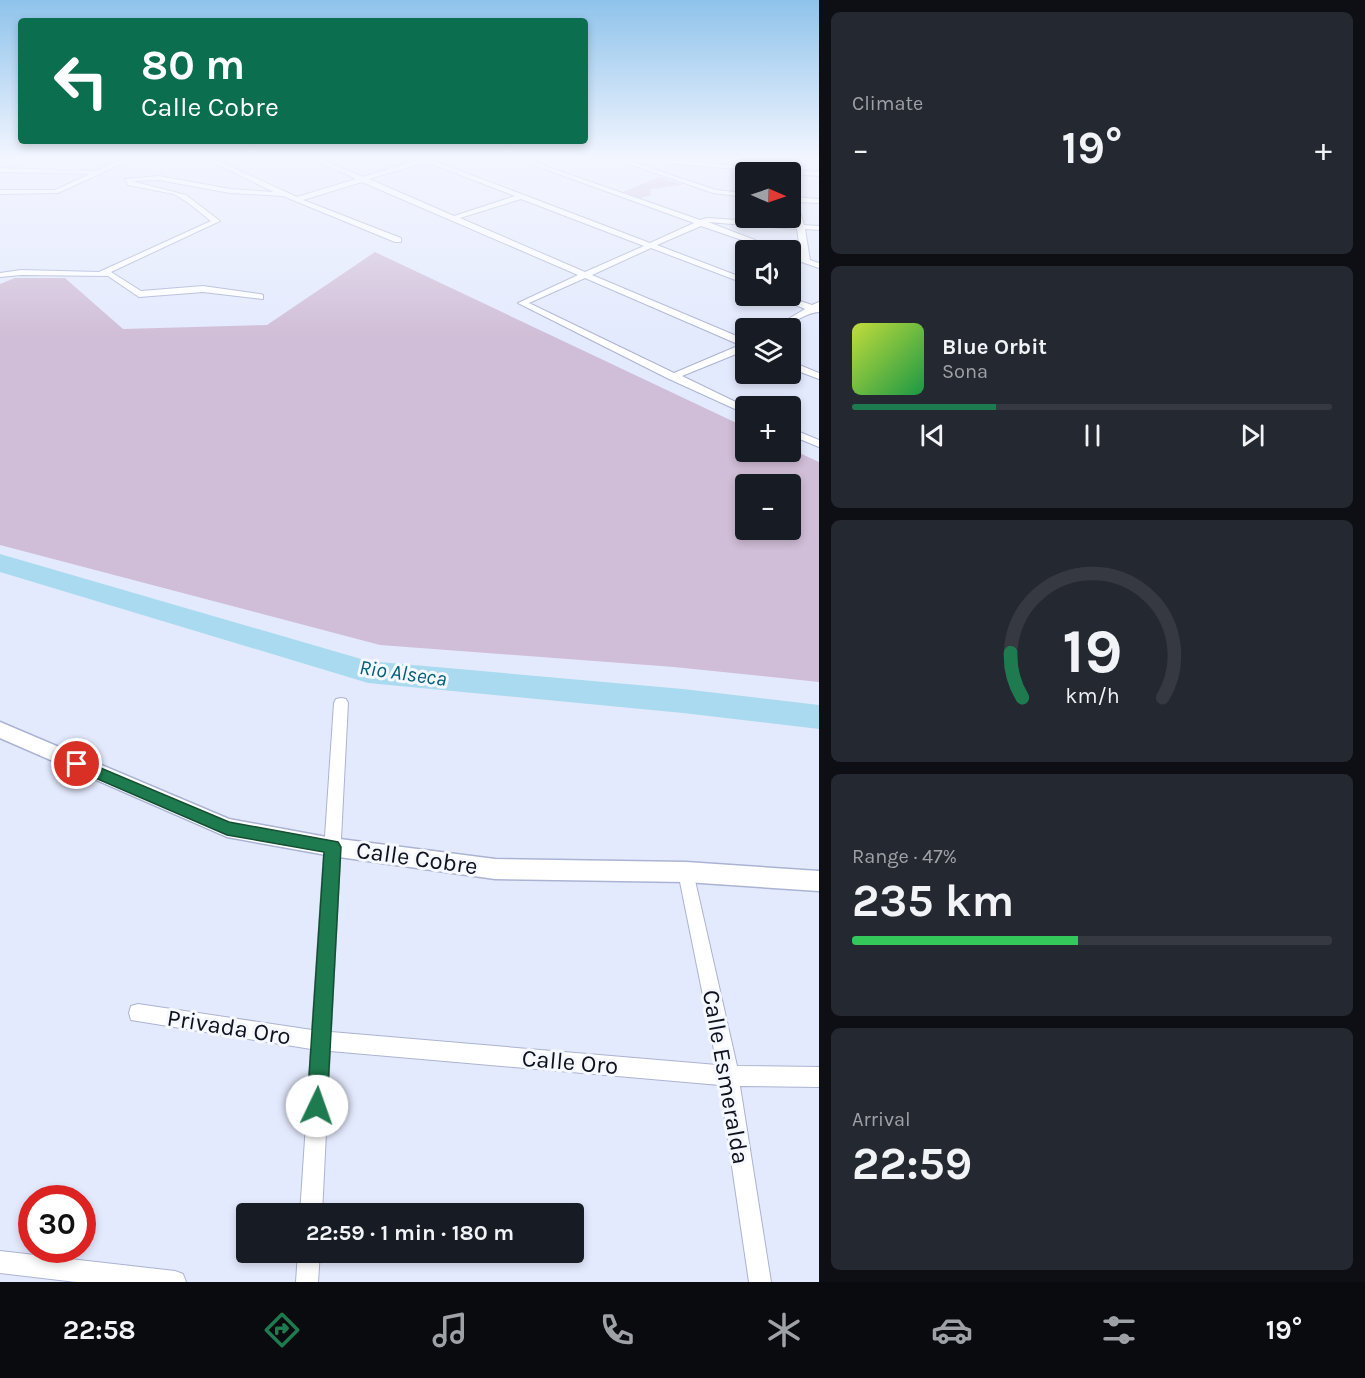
<!DOCTYPE html>
<html lang="en">
<head>
<meta charset="utf-8">
<style>
  :root { --surface:#171b24; --page:#242831; --text:#f1f3f6; --muted:#9ea1a6; --line:#363941; --accent:#1e7a4f }
  body { margin:0; font-family:Karla,sans-serif; background:var(--page); color:var(--text); height:100vh; display:flex; flex-direction:column; font-size:22px; white-space:nowrap }
  * { box-sizing:border-box; margin:0 }
  p { font-size:20px; color:var(--muted) }
  .icon { flex:none; width:33px; height:33px; fill:none; stroke:currentColor; stroke-width:2; stroke-linecap:round; stroke-linejoin:round }
  .map { position:relative; flex:1; overflow:hidden }
  .details { display:flex; flex-direction:column; gap:12px; padding:12px; background:#0d0f14; width:546px }
  .details>* { flex:none }
  .guide { position:absolute; left:18px; top:18px; width:570px; height:126px; border-radius:6px; box-shadow:0 3px 9px #0003; background:#0b6e4f; color:#fff; overflow:hidden }
  .needle { width:39px; rotate:92deg }
  .controls { position:absolute; left:735px; top:162px; display:grid; gap:12px }
  .controls a { display:grid; place-items:center; width:66px; height:66px; border-radius:6px; background:var(--surface); box-shadow:0 3px 9px #0003; font-size:30px }
  .speed { position:absolute; left:18px; top:1185px; display:flex; gap:12px; font-size:30px; font-weight:700; text-align:center }
  .speed>* { display:grid; place-content:center; width:78px; height:78px; border-radius:50%; background:var(--surface); box-shadow:0 3px 9px #0003; line-height:1 }
  .speed .limit { border:9px solid #d22; background:#fff; color:#111 }
  .pin { position:absolute; display:grid; place-items:center; width:51px; height:51px; color:#fff; margin:-26px; border:3px solid #fff; border-radius:50%; box-shadow:0 2px 6px #0007 }
  .me { position:absolute; width:66px; margin:-33px; rotate:3deg; stroke-linejoin:round; filter:drop-shadow(0 0 4px #0008) }
  .turn { display:flex; align-items:center; gap:21px; height:126px; padding:0 24px; font-size:27px }
  .turn .icon { width:78px; height:78px; stroke-width:2.5 }
  .turn b { display:block; font-size:42px; line-height:51px }
  .big { font-size:45px; font-weight:700; line-height:1.1 }
  .details .widget { flex:1; display:flex; flex-direction:column; justify-content:center; gap:9px; min-width:0; padding:0 21px; border-radius:9px; background:var(--page) }
  .details .dial { align-items:center; gap:0 }
  .dial svg { height:156px; overflow:visible; fill:none; stroke:var(--line); stroke-width:7; stroke-linecap:round; text-anchor:middle }
  .dial text { fill:var(--text); stroke:none }
  .song { display:flex; align-items:center; gap:18px }
  .cover { width:72px; height:72px; border-radius:9px; background:linear-gradient(135deg,hsl(70 70% 55%),hsl(140 70% 35%)) }
  .played { height:6px; border-radius:3px; background:linear-gradient(90deg,var(--accent) 30%,var(--line) 30%) }
  .keys { display:flex; justify-content:space-around; direction:ltr }
  .heat { display:flex; justify-content:space-between; align-items:center; font-size:33px; direction:ltr }
  .charge { height:9px; border-radius:4px; background:linear-gradient(90deg,#34c759 47%,var(--line) 0) }
  .trip { position:absolute; left:236px; top:1203px; width:348px; height:60px; border-radius:6px; background:var(--surface); box-shadow:0 3px 9px #0003; font-weight:700; line-height:60px; text-align:center }
  .tabs { display:flex; height:96px; justify-content:space-around; align-items:center; background:#090b0e; color:var(--muted) }
  .tabs .icon { width:42px; height:42px }
  .tabs .active { color:var(--accent) }
  .tabs b { font-size:27px; color:var(--text) }
  main { display:flex; flex:1; min-height:0 }
  .map>svg:first-child { display:block }
  .green { fill:#d0bdd7; fill-rule:evenodd }
  .lines { fill:none; stroke-linecap:round; stroke-linejoin:round }
  .river { fill:#aadaef; fill-rule:evenodd }
  .street-casing { stroke:#aab3d3; stroke-width:2 }
  .secondary-casing { stroke:#aab3d3; stroke-width:3 }
  .street { fill:#fff; fill-rule:evenodd }
  .secondary { fill:#fff; fill-rule:evenodd }
  .route { fill:#1e7a4f; stroke:#144f33; stroke-width:1.5 }
  .labels { text-anchor:middle; dominant-baseline:central; stroke-width:6; stroke-linejoin:round; paint-order:stroke }
  .water-label { font-size:21px; font-style:italic; fill:#00607c; stroke:#f6f8ff }
  .near-street-label { font-size:24px; fill:#0f121e; stroke:#f6f8ff }
</style>
</head>
<body>
<main>
<div class="map">
<svg width="819" height="1282" viewBox="0 0 819 1282">
  <rect width="100%" height="100%" fill="#e4eafe"/>
  <g class="green">
    <path d="M659,177L683,185L650,189L651,195L640,198L623,192Z"/>
    <path d="M375,252L745,427L746,452H790L791,449L819,462V682L674,667L380,645L0,545V284L15,278H65L123,329L267,325ZM746,484H790V530H746Z"/>
  </g>
  <g class="lines">
    <path class="river" d="M0,554L368,661L683,689L819,705V729L683,713L368,683L0,572Z"/>
    <defs>
      <g id="street">
        <path d="M126,158H134L58,193L0,194V190H55L90,174L0,172V168L96,171Z"/>
        <path d="M204,158H212L297,197L356,179L310,158H318L363,177L420,159L419,158H434L432,160L650,243L694,223L514,158H522L700,220L707,218L796,224L790,205V190L795,197L819,199V203L797,202L804,225L819,226V230L805,229L810,260L819,263V268L790,258V253L801,257L797,229L708,222L781,250H771L701,226L657,245L746,279V284L651,248L592,275L746,340V350L682,376L746,407V414L669,379L518,303L578,275L362,182L303,200L401,238V242H395L283,196L230,193L159,180L131,181L186,195L220,221L111,272L141,291L203,286L260,294L263,295V299L203,292L139,297L108,276L21,275L0,277V273L21,270L99,272L211,221L187,202L174,194L128,185L125,179L159,176L230,189L274,192ZM426,162L515,196L454,216L369,179ZM521,199L644,246L585,272L460,218ZM585,278L740,345L674,373L529,303Z"/>
        <path d="M612,158H620L716,190L746,193V197L713,193Z"/>
        <path d="M656,159L819,172V176L654,162Z"/>
        <path d="M775,296H785L812,305L819,302V312C802,313 790,328 773,328L805,309Z"/>
        <path d="M790,361L819,373V379L790,368Z"/>
        <path d="M790,428L819,440V447L790,435Z"/>
        <path d="M341,698L346,699L348,703L331,1032L717,1065L678,872L680,867L686,865L692,867L737,1066L819,1067V1087L740,1086L771,1282H749L720,1085L330,1051L322,1214H300L311,1049L131,1020L129,1013L131,1006L138,1004L312,1030L334,703L336,699Z"/>
        <path d="M0,1251L175,1271L183,1274L186,1282H76L0,1273Z"/>
        <path d="M298,1252H320L318,1282H296Z"/>
      </g>
      <path id="secondary" d="M0,722L229,819L332,838L495,859L686,862L819,871V891L686,882L495,879L332,856L227,837L0,738Z"/>
    </defs>
    <use href="#street" class="street-casing"/>
    <use href="#secondary" class="secondary-casing"/>
    <use href="#street" class="street"/>
    <use href="#secondary" class="secondary"/>
  </g>
  <linearGradient id="sky" x2="0" y2="1"><stop stop-color="#8fc3eb"/><stop offset="0.47" stop-color="#f3f6ff"/><stop offset="1" stop-color="#f3f6ff" stop-opacity="0"/></linearGradient>
  <rect width="819" height="337" fill="url(#sky)"/>
  <path class="route" d="M77,758L229,822L338,842L341,847L327,1106L324,1113L317,1116L310,1113L307,1106L324,852L227,835L72,768L70,764Z"/>
  <g class="labels">
    <g class="water-label">
      <text transform="translate(403 673) rotate(8)">Rio Alseca</text>
    </g>
    <g class="near-street-label">
      <text transform="translate(417 858) rotate(8)">Calle Cobre</text>
      <text transform="translate(229 1027) rotate(9)">Privada Oro</text>
      <text transform="translate(570 1062) rotate(5)">Calle Oro</text>
      <text transform="translate(726 1077) rotate(80)">Calle Esmeralda</text>
    </g>
  </g>
</svg>
<div class="controls">
<a><svg class="needle" viewBox="-14 -14 28 28"><path d="M0-13l5 13h-10z" fill="#e53935"/><path d="M0 13l5-13h-10z" fill="#9ea1a6"/></svg></a>
<a><svg class="icon" aria-label="sound" viewBox="0 0 24 24"><path d="M4 9h4l5-4v14l-5-4H4zM17 9q2 3 0 6"/></svg></a>
<a><svg class="icon" aria-label="layers" viewBox="0 0 24 24"><path d="M12 4l9 5-9 5-9-5zM3 14l9 5 9-5"/></svg></a>
<a>+</a>
<a>−</a>
</div>
<div class="speed"><div class="limit">30</div></div>
<div class="pin" style="left:77px;top:764px;background:#d93025"><svg class="icon" aria-label="arrive" viewBox="0 0 24 24"><path d="M6 21V4h12l-3 4 3 4H6"/></svg></div>
<svg class="me" style="left:317px;top:1106px" viewBox="-20 -20 40 40"><circle r="19" fill="#fff"/><path d="M0-13L10 11 0 6-10 11z" fill="#1e7a4f"/></svg>
<div class="trip">22:59 · 1 min · 180 m</div>
<div class="guide">
<div class="turn"><svg class="icon" aria-label="left" viewBox="0 0 24 24"><path d="M17 20v-9H6M10 6l-5 5 5 5"/></svg><div><b>80 m</b>Calle Cobre</div></div>
</div>
</div>
<section class="details">
<div class="widget"><p>Climate</p>
<div class="heat"><a>−</a><b class="big">19°</b><a>+</a></div>
</div>
<div class="widget">
<div class="song"><i class="cover"></i><div><b>Blue Orbit</b><p>Sona</p></div></div>
<div class="played"></div>
<div class="keys"><svg class="icon" aria-label="previous" viewBox="0 0 24 24"><path d="M18 5L8 12l10 7zM5 5v14"/></svg><svg class="icon" aria-label="pause" viewBox="0 0 24 24"><path d="M8 5v14M16 5v14"/></svg><svg class="icon" aria-label="next" viewBox="0 0 24 24"><path d="M6 5l10 7-10 7zM19 5v14"/></svg></div>
</div>
<div class="widget dial"><svg viewBox="0 0 100 80">
<path d="M14 69A42 42 0 1 1 86 69"/>
<path d="M14 69A42 42 0 0 1 8 46" stroke="#1e7a4f"/>
<text x="50" y="56" font-size="32" font-weight="700">19</text>
<text x="50" y="72" font-size="11">km/h</text>
</svg></div>
<div class="widget"><p>Range · 47%</p><b class="big">235 km</b><div class="charge"></div></div>
<div class="widget"><p>Arrival</p><b class="big">22:59</b></div>
</section>
</main>
<nav class="tabs">
<b>22:58</b>
<svg class="icon active" aria-label="directions" viewBox="0 0 24 24"><path d="M12 3l9 9-9 9-9-9zM9 14v-3h6M13 9l2 2-2 2"/></svg>
<svg class="icon" aria-label="music" viewBox="0 0 24 24"><path d="M9 18V5l10-2v13"/><circle cx="6" cy="18" r="3"/><circle cx="16" cy="16" r="3"/></svg>
<svg class="icon" aria-label="phone" viewBox="0 0 24 24"><path d="M5 4h4l2 5-3 2q2 4 5 5l2-3 5 2v4C11 20 4 13 5 4z"/></svg>
<svg class="icon" aria-label="climate" viewBox="0 0 24 24"><path d="M12 3v18M4 7l16 10M4 17L20 7"/></svg>
<svg class="icon" aria-label="car" viewBox="0 0 24 24"><path d="M5 17H2v-5l4-1 3-4h7l3 4 3 1v5h-3M9 17h6M6 11h13"/><circle cx="7" cy="17" r="2"/><circle cx="17" cy="17" r="2"/></svg>
<svg class="icon" aria-label="filters" viewBox="0 0 24 24"><path d="M4 7h16M4 17h16"/><circle cx="9" cy="7" r="2"/><circle cx="15" cy="17" r="2"/></svg>
<b>19°</b>
</nav>
</body>
</html>
